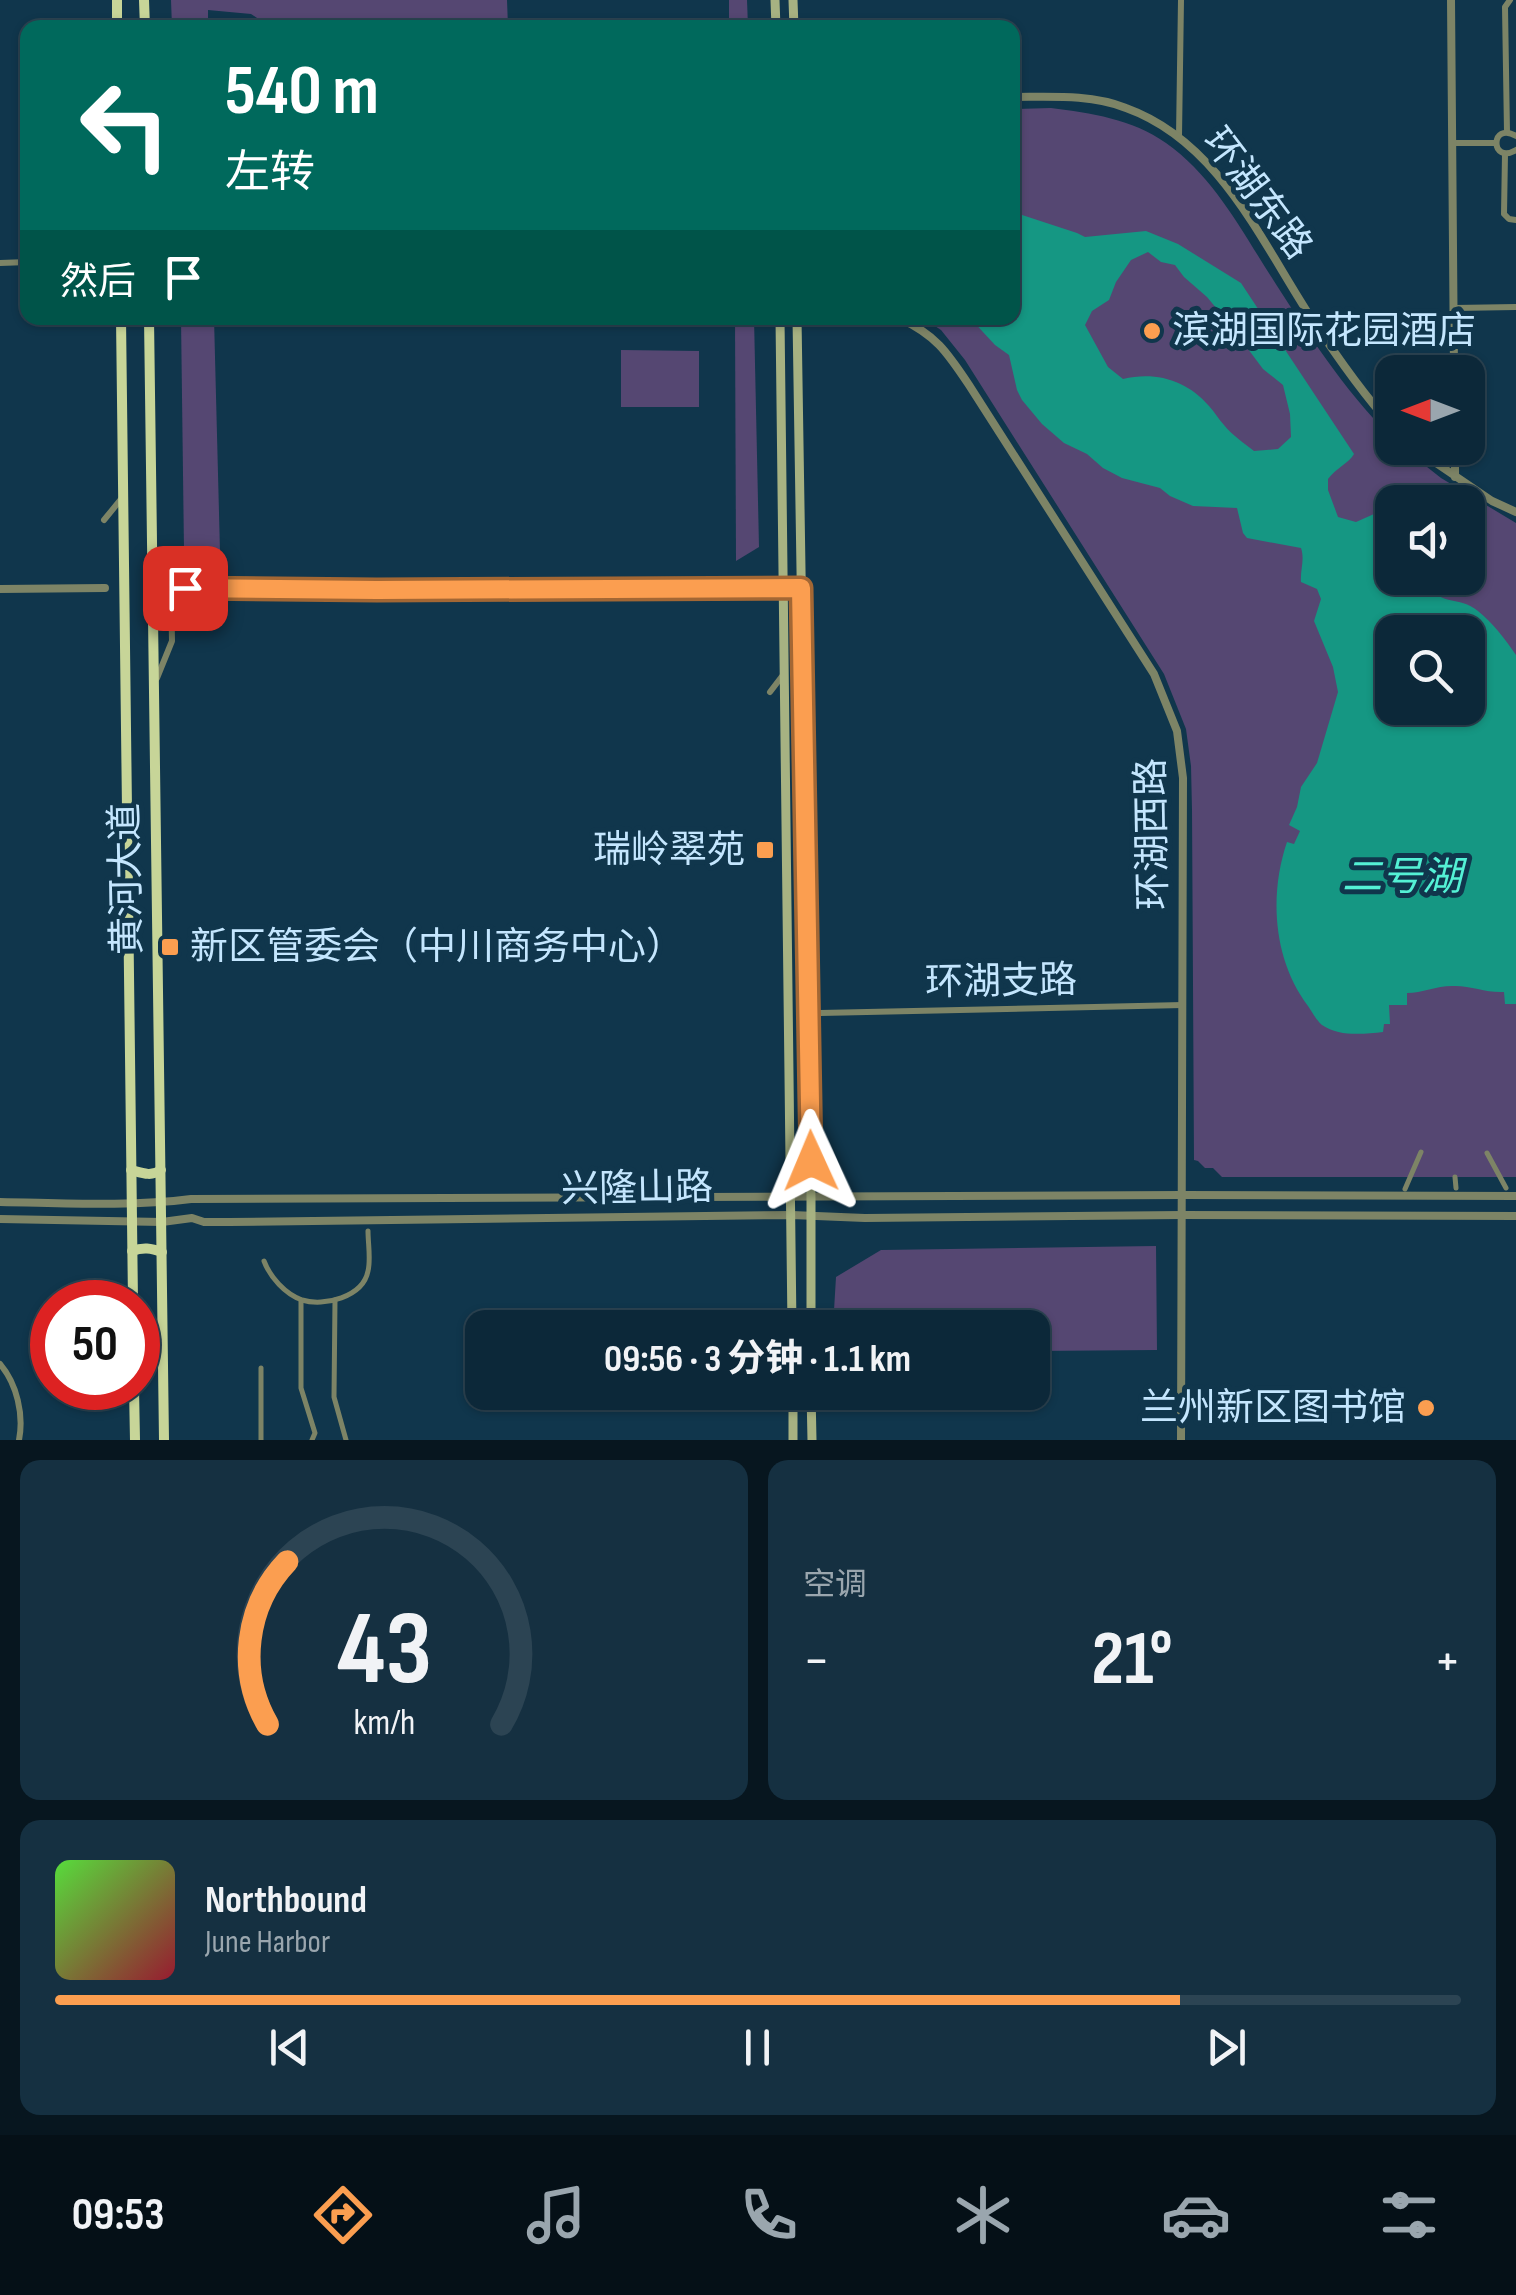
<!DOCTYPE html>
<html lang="zh">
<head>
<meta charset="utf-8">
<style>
  :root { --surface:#0c2839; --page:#153041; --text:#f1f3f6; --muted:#9aa6ae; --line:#2c4453; --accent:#fb9e50 }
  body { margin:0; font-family:"Sofia Sans Condensed","Noto Sans SC",sans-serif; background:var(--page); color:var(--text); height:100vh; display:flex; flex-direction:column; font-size:38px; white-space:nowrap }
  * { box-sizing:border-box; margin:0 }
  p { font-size:32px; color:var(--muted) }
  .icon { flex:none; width:55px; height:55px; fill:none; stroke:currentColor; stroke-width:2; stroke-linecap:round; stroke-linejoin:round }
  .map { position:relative; height:1440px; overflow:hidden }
  .details { display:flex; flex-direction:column; gap:20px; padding:20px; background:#07161f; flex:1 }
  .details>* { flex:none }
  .banner { position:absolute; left:20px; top:20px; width:1000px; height:305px; border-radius:20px; box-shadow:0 2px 8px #0004,0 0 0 2px var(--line); background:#00695c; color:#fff; overflow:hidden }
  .needle { width:65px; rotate:270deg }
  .controls { position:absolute; left:1375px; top:355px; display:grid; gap:20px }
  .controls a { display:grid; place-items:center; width:110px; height:110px; border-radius:20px; background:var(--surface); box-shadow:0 2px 8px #0004,0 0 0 2px var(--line); font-size:50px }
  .speed { position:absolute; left:30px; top:1280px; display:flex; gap:20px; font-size:50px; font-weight:700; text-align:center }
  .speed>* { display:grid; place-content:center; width:130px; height:130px; border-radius:50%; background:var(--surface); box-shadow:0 2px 8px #0004,0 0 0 2px var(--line); line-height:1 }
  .speed .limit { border:15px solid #d22; background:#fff; color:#111 }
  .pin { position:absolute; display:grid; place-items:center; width:85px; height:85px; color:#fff; margin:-42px; border-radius:20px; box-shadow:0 5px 15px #0006 }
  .me { position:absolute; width:110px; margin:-55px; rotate:359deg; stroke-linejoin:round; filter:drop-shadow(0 0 8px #0008) }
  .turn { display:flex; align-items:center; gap:35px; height:210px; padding:0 40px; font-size:45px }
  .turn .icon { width:130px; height:130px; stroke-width:2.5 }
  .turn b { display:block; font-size:70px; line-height:85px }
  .then { display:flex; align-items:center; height:95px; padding:0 40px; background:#0003; gap:20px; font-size:38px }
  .big { font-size:75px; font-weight:700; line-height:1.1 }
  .details .tile { flex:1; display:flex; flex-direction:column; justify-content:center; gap:15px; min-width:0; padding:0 35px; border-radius:20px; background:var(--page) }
  .details .dial { align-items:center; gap:0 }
  .dial svg { height:260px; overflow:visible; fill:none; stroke:var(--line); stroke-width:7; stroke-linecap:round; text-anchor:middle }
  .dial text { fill:var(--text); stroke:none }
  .song { display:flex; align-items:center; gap:30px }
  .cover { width:120px; height:120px; border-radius:15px; background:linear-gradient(135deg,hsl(110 70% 55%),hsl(350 70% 35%)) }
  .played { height:10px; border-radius:5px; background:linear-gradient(90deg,var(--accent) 80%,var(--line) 80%) }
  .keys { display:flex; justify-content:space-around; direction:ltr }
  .heat { display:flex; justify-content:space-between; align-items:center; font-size:55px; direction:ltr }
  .details .tiles { flex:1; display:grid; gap:20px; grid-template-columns:1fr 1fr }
  .tile:last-child { grid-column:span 2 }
  .trip { position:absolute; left:465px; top:1310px; width:585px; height:100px; border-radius:20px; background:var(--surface); box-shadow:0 2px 8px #0004,0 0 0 2px var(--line); font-weight:700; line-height:100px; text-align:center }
  .tab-bar { display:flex; height:160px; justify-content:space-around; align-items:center; background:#051017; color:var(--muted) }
  .tab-bar .icon { width:70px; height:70px }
  .tab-bar .on { color:var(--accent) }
  .tab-bar b { font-size:45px; color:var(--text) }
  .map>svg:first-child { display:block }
  .green { fill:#554772; fill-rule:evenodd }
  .water { fill:#159783; fill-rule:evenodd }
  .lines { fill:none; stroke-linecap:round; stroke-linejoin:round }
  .pedestrian { stroke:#7d8466; stroke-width:5 }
  .minor { stroke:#7d8466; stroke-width:6 }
  .tertiary { stroke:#7d8466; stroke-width:8 }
  .secondary { stroke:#a7b282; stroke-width:9 }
  .primary { stroke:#c7d598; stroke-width:10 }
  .route-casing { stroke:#a36734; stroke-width:25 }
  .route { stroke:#fb9e50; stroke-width:18 }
  .poi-dot { fill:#fb9e50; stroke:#10364c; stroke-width:4 }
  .labels { text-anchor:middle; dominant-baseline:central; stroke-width:10; stroke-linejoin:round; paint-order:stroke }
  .street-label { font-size:38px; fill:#c4e6fe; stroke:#10364c }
  .poi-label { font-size:38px; fill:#c4e6fe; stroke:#10364c; text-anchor:start }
  .water-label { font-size:40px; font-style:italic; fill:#54f1d5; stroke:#10364c }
</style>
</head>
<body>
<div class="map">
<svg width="1516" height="1440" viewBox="0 0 1516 1440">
  <rect width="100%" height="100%" fill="#10364c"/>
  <g class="green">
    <path d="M171,0H507L508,27H271L251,14L208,10V27H172Z"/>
    <path d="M729,0H747L748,27H729Z"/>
    <path d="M1051,108C1091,113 1132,119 1166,143C1210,174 1237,222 1265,267C1304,328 1341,387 1392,438V448H1403L1441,478L1516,523V1177H1222L1213,1168H1205L1198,1161L1194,1160L1192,810L1191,766L1186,729L1164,674L965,360L941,330L923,318H1012L1013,109ZM1392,502H1468V578H1392ZM1392,632H1468V708H1392Z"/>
    <path d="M181,318H214L220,552L184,550Z"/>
    <path d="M735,318H754L759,547L736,561Z"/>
    <path d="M621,350L699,351V407H621Z"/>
    <path d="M1156,1246L1157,1350L1033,1351L1032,1328L833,1327L836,1277L881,1250Z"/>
  </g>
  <path class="water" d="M1013,212L1077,233L1085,237L1146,231L1178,244L1241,283L1354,454C1349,463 1336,468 1328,479V490L1338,517L1356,522L1374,514C1396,527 1392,555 1392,578H1427C1436,609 1458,594 1478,611C1493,623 1505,639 1516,655V1004H1505L1504,992C1487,993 1472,986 1455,986C1438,985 1423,993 1407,993V1005H1389L1390,1024H1384L1383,1032C1364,1034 1339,1037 1322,1025C1317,1021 1312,1012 1308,1006C1273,960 1269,895 1287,842L1294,844L1300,831L1289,825L1297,807L1301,787L1317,763L1338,692L1333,667L1314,621L1321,599L1317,589L1301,582C1300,570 1305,560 1301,548L1247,538L1243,533L1237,508L1193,506L1170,496L1160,488L1122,478L1103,468L1087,454L1064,443L1042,424L1022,400L1017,390L1009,355L995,345L970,318H1012ZM1148,252L1161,262L1175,265L1184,277L1207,297L1227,321L1263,369L1283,385L1290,414L1291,437L1278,449L1254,451C1244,443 1232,435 1224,425C1218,419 1215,412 1209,406C1187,380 1155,371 1123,379L1108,367L1085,325L1092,311L1109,300L1116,282L1131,260ZM1392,632H1468V708H1392Z"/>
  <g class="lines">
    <g class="pedestrian">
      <path d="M1487,1153L1506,1188"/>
      <path d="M1455,1177L1456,1188"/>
      <path d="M1405,1189L1421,1152"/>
      <path d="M264,1261C270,1277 285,1294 302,1300C324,1307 363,1297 368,1271C371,1259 368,1244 368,1231"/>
      <path d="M301,1300V1388L315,1433L312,1440"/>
      <path d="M335,1300L334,1397L346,1440"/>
      <path d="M261,1368V1440"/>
    </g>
    <g class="minor">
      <path d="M1507,132L1505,7L1510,0"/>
      <path d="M1179,136L1181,0"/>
      <path d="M1516,136C1490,121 1490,165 1516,150"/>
      <path d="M1452,143H1496"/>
      <path d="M1505,154L1504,214L1509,219L1516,220"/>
      <path d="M0,263L28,262"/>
      <path d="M1454,308L1516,307"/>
      <path d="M104,520L122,498"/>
      <path d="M157,678L172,641L171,589"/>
      <path d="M770,692L783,675"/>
      <path d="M820,1013L1183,1005"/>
      <path d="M0,1364C17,1384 24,1415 19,1440"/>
      <path d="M61,1390L116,1389"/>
    </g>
    <g class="tertiary">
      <path d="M1451,0L1454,372"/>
      <path d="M1012,97C1050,97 1091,94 1126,108C1218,141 1260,239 1310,316C1335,354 1362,393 1392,426"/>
      <path d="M899,318C936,335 947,352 969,385L1154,674L1177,731L1183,778L1181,1440"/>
      <path d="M1414,448L1492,501L1516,512"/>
      <path d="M1455,448V477"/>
      <path d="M0,589L105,588"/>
      <path d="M171,589L801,587"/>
      <path d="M0,1202C63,1203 128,1207 191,1199L1183,1195L1516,1196"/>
      <path d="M0,1219L162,1222L192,1218L204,1222H229L792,1215L865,1218L1182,1215L1516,1216"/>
    </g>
    <g class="secondary">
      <path d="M775,0L776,28"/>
      <path d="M793,0L794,28"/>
      <path d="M780,318L792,1328"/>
      <path d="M797,318L811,1198V1328"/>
      <path d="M793,1392V1440"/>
      <path d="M811,1392L812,1440"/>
    </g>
    <g class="primary">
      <path d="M117,0V28"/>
      <path d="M144,0L145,28"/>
      <path d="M121,318L133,1302"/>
      <path d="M149,318L164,1440"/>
      <path d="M131,1170C142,1173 151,1177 161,1170"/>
      <path d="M132,1251C143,1247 151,1248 162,1252"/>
      <path d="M134,1388L135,1440"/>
    </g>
  </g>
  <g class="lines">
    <defs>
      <path id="route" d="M185,588L377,590L801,588L811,1161"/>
    </defs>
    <use href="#route" class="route-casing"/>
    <use href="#route" class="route"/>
  </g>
  <g class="poi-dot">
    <circle cx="1152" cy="331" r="10"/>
    <rect x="755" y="840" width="20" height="20" rx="5"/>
    <rect x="160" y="937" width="20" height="20" rx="5"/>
    <circle cx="1426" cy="1408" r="10"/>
  </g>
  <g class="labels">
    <g class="street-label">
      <text transform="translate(1257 194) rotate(53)">环湖东路</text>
      <text transform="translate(1153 834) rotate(-91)">环湖西路</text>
      <text transform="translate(127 879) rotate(-91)">黄河大道</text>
      <text transform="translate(1001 982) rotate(-1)">环湖支路</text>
      <text transform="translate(637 1189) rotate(-1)">兴隆山路</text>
    </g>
    <g class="poi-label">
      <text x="1172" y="331">滨湖国际花园酒店</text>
      <text x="745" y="850" text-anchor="end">瑞岭翠苑</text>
      <text x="190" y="947">新区管委会（中川商务中心）</text>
      <text x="1406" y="1408" text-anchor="end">兰州新区图书馆</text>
    </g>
    <g class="water-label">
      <text x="1402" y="878">二号湖</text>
    </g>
  </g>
</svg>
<div class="controls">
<a><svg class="needle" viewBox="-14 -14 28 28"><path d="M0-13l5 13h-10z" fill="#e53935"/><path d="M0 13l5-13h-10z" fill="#9aa6ae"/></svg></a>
<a><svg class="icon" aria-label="sound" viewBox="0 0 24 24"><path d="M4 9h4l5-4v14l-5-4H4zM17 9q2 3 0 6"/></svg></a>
<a><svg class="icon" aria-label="search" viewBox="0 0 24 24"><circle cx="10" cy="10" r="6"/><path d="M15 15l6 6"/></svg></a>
</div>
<div class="speed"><div class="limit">50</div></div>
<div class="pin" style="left:185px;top:588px;background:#d93025"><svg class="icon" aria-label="arrive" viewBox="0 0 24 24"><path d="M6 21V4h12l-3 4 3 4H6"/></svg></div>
<svg class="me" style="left:811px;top:1161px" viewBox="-20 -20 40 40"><path d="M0-17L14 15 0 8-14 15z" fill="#fb9e50" stroke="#fff" stroke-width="4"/></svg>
<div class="trip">09:56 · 3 分钟 · 1.1 km</div>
<div class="banner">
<div class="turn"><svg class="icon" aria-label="left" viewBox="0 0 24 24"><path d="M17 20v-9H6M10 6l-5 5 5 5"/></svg><div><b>540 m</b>左转</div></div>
<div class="then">然后<svg class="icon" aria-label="arrive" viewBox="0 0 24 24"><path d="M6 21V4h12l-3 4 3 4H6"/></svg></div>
</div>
</div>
<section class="details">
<div class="tiles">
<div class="tile dial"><svg viewBox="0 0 100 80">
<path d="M14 69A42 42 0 1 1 86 69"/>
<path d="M14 69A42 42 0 0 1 20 19" stroke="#fb9e50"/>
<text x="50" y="56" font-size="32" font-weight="700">43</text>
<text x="50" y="72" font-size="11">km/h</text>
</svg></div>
<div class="tile"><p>空调</p>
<div class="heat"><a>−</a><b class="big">21°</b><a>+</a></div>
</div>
<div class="tile">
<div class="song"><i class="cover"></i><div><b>Northbound</b><p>June Harbor</p></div></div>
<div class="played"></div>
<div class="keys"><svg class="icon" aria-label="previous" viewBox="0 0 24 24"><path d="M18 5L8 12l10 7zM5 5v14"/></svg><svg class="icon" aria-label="pause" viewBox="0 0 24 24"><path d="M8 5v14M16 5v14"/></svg><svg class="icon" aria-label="next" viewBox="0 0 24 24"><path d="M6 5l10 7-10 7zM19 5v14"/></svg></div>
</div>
</div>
</section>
<nav class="tab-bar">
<b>09:53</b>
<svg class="icon on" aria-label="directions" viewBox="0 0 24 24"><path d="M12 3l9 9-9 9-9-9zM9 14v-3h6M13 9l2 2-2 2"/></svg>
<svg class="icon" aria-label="music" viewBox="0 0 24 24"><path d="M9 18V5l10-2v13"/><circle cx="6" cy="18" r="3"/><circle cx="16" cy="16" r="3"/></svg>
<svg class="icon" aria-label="phone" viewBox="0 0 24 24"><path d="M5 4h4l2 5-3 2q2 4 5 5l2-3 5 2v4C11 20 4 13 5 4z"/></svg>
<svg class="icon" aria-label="climate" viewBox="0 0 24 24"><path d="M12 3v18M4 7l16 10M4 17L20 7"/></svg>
<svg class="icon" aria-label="car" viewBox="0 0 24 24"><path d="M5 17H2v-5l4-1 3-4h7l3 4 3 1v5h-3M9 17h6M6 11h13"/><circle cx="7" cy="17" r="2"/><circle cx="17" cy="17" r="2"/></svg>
<svg class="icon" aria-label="filters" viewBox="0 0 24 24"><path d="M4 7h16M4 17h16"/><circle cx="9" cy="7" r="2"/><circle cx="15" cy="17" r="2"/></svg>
</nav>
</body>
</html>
